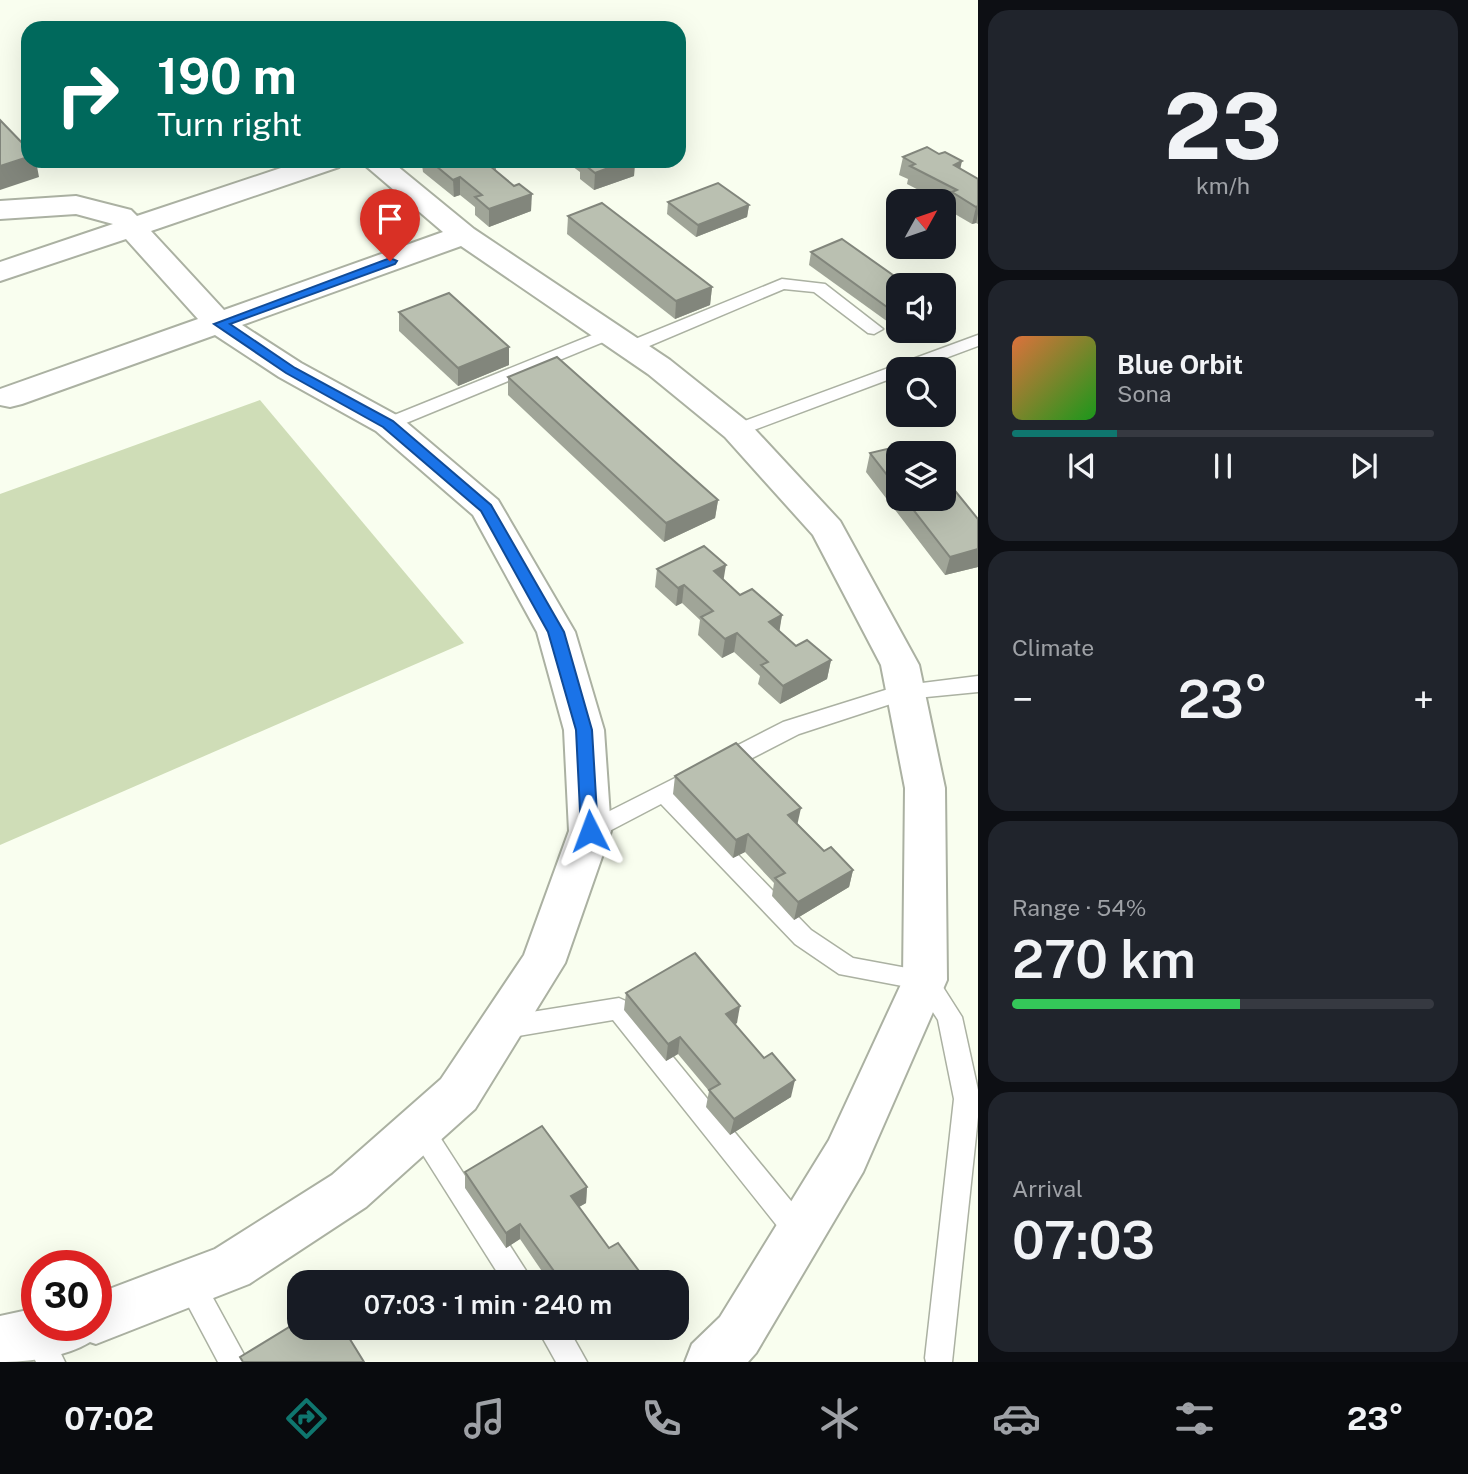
<!DOCTYPE html>
<html lang="en">
<head>
<meta charset="utf-8">
<style>
  :root { --surface:#171b24; --page:#20242c; --text:#f1f3f6; --muted:#9ea1a6; --line:#363941; --accent:#0f766e }
  body { margin:0; font-family:"Public Sans",sans-serif; background:var(--page); color:var(--text); height:100vh; display:flex; flex-direction:column; font-size:26px; white-space:nowrap }
  * { box-sizing:border-box; margin:0 }
  p { font-size:23px; color:var(--muted) }
  .icon { flex:none; width:38px; height:38px; fill:none; stroke:currentColor; stroke-width:2; stroke-linecap:round; stroke-linejoin:round }
  .map { position:relative; flex:1; overflow:hidden }
  .details { display:flex; flex-direction:column; gap:10px; padding:10px; background:#0d0f14; width:490px }
  .details>* { flex:none }
  .banner { position:absolute; left:21px; top:21px; width:665px; height:147px; border-radius:21px; box-shadow:0 7px 28px #0002; background:#00695c; color:#fff; overflow:hidden }
  .needle { width:46px; rotate:50deg }
  .tools { position:absolute; left:886px; top:189px; display:grid; gap:14px }
  .tools a { display:grid; place-items:center; width:70px; height:70px; border-radius:14px; background:var(--surface); box-shadow:0 7px 28px #0002; font-size:35px }
  .speed { position:absolute; left:21px; top:1250px; display:flex; gap:14px; font-size:35px; font-weight:700; text-align:center }
  .speed>* { display:grid; place-content:center; width:91px; height:91px; border-radius:50%; background:var(--surface); box-shadow:0 7px 28px #0002; line-height:1 }
  .speed .limit { border:10px solid #d22; background:#fff; color:#111 }
  .pin { position:absolute; display:grid; place-items:center; width:60px; height:60px; color:#fff; margin:-72px -30px; border-radius:50% 50% 50% 0; rotate:-45deg; box-shadow:0 0 7px #0007 }
  .pin .icon { rotate:45deg }
  .me { position:absolute; width:77px; margin:-38px; rotate:357deg; stroke-linejoin:round; filter:drop-shadow(0 0 5px #0008) }
  .turn { display:flex; align-items:center; gap:24px; height:147px; padding:0 21px; font-size:32px }
  .turn .icon { width:91px; height:91px; stroke-width:2.5 }
  .turn b { display:block; font-size:49px; line-height:60px }
  .big { font-size:52px; font-weight:600; line-height:1.1 }
  .details .tile { flex:1; display:flex; flex-direction:column; justify-content:center; gap:10px; min-width:0; padding:0 24px; border-radius:21px; background:var(--page) }
  .details .dial { align-items:center; gap:0 }
  .dial b { font-size:91px; line-height:1 }
  .song { display:flex; align-items:center; gap:21px }
  .cover { width:84px; height:84px; border-radius:10px; background:linear-gradient(135deg,hsl(20 70% 55%),hsl(120 70% 35%)) }
  .played { height:7px; border-radius:4px; background:linear-gradient(90deg,var(--accent) 25%,var(--line) 25%) }
  .keys { display:flex; justify-content:space-around; direction:ltr }
  .heat { display:flex; justify-content:space-between; align-items:center; font-size:38px; direction:ltr }
  .charge { height:10px; border-radius:5px; background:linear-gradient(90deg,#34c759 54%,var(--line) 0) }
  .trip { position:absolute; left:287px; top:1270px; width:402px; height:70px; border-radius:21px; background:var(--surface); box-shadow:0 7px 28px #0002; font-weight:600; line-height:70px; text-align:center }
  .tabs { display:flex; height:112px; justify-content:space-around; align-items:center; background:#090b0e; color:var(--muted) }
  .tabs .icon { width:49px; height:49px }
  .tabs .selected { color:var(--accent) }
  .tabs b { font-size:32px; color:var(--text) }
  main { display:flex; flex:1; min-height:0 }
  .map>svg:first-child { display:block }
  .green { fill:#cfddb7 }
  .lines { fill:none; stroke-linecap:round; stroke-linejoin:round }
  .lane-casing { stroke:#abb1a2; stroke-width:3 }
  .street-casing { stroke:#abb1a2; stroke-width:4 }
  .lane { fill:#fff; fill-rule:evenodd }
  .street { fill:#fff; fill-rule:evenodd }
  .wall { fill:#a0a598 }
  .shaded-wall { fill:#82867c }
  .building { fill:#bac0b1; stroke:#82867c; stroke-width:2 }
  .route { fill:#1a73e8; stroke:#114b97; stroke-width:2 }
</style>
</head>
<body>
<main>
<div class="map">
<svg width="978" height="1362" viewBox="0 0 978 1362">
  <rect width="100%" height="100%" fill="#f9feef"/>
  <path class="green" d="M260,400L464,643L0,845V494Z"/>
  <g class="lines">
    <defs>
      <g id="lane">
        <path d="M782,279L825,284L883,329L874,334L868,333L814,292L784,289L635,352H623L620,348L623,344Z"/>
        <path d="M607,329L616,334L613,338L394,428H382L379,424L382,420Z"/>
        <path d="M978,335V346L916,369H898V376L743,434L737,436L728,430L731,426Z"/>
        <path d="M978,676V692L906,699L799,734L727,771L719,773L711,771L708,765L711,759L783,722L898,686Z"/>
        <path d="M675,778L683,781L686,787L680,795L811,930L853,958L934,973L962,1017L978,1090V1117L952,1362H926L925,1358L954,1099L938,1020L918,989L839,974L795,944L661,804L598,837L590,840L582,837L579,831L582,825Z"/>
        <path d="M619,998L628,1002L810,1224L814,1233L810,1242L800,1246L790,1242L613,1020L500,1039L491,1036L488,1028L491,1020L500,1017Z"/>
        <path d="M420,1116L429,1120L534,1283H504L411,1136L407,1128L411,1120Z"/>
        <path d="M190,1270L200,1274L248,1362H218L176,1283L180,1274Z"/>
        <path d="M36,1319L37,1325H47L65,1362H36L22,1333L26,1323Z"/>
        <path d="M537,1328H568L587,1362H556Z"/>
      </g>
      <path id="street" d="M302,161H343L339,167L151,231L224,310L443,232L360,161H391L474,229L670,360L749,423L840,521L919,665L945,788L947,980L863,1172L756,1353L748,1362H685L692,1344L720,1317L829,1140L903,980L905,788L881,665L813,535L725,437L648,374L461,246L242,325L301,363L400,417L498,500L575,632L604,730L611,831L565,963L475,1109L366,1207L249,1284L96,1344L90,1342C65,1357 29,1362 0,1362V1316L37,1308V1325H96V1294L215,1249L332,1175L441,1079L524,955L569,831L564,730L537,632L473,515L376,431L279,377L215,335L22,404L10,407L0,405V389L198,319L126,239L0,281V262L113,224L76,214L0,219V201L76,196L131,210L137,216Z"/>
    </defs>
    <use href="#lane" class="lane-casing"/>
    <use href="#street" class="street-casing"/>
    <use href="#lane" class="lane"/>
    <use href="#street" class="street"/>
  </g>
  <g class="wall">
    <path d="M903,157L960,168L978,179V224L976,223L972,224L948,210L949,206L943,203V201H940L907,184L908,179L899,175Z"/>
    <path d="M418,161H492L496,164V171L531,211L489,227L475,215V207L460,195L454,197L423,172L422,165Z"/>
    <path d="M565,161H635L634,176L594,190L580,179V172Z"/>
    <path d="M668,202L749,205L747,217L696,237L667,214Z"/>
    <path d="M568,216L712,287L710,305L675,319L567,234Z"/>
    <path d="M811,252L907,285L898,326L895,327L809,265Z"/>
    <path d="M399,312L509,347V365L458,386L399,331Z"/>
    <path d="M508,377L718,500L715,518L664,542L508,395Z"/>
    <path d="M870,453H898V499H943L978,519V567L945,575L866,472Z"/>
    <path d="M657,569L724,580L740,595L782,615L779,630L796,646L831,660L827,679L780,704L758,684L760,676L734,652L722,658L698,635L700,620L682,603L676,606L655,587Z"/>
    <path d="M675,776L798,824L824,851L853,870L849,887L794,920L772,896L774,883L745,852L733,858L673,794Z"/>
    <path d="M626,993L737,1023L735,1024L791,1097L730,1135L706,1107L709,1091L678,1054L666,1061L624,1010Z"/>
    <path d="M465,1172L587,1187L586,1203L579,1207L609,1248L642,1275L641,1283H550L520,1239L506,1248L465,1188Z"/>
    <path d="M566,1328H581L570,1335Z"/>
  </g>
  <g class="shaded-wall">
    <path d="M28,157V161H36L39,177L0,190V166Z"/>
    <path d="M627,161H635L634,176L594,190L595,173Z"/>
    <path d="M962,161L958,179L954,165Z"/>
    <path d="M460,177V195L454,197L453,180Z"/>
    <path d="M532,194L531,211L489,227V209Z"/>
    <path d="M749,205L747,217L696,237L698,225Z"/>
    <path d="M978,206V214L976,223L972,224L976,207Z"/>
    <path d="M712,287L710,305L675,319L676,301Z"/>
    <path d="M509,347V365L458,386V368Z"/>
    <path d="M718,500L715,518L664,542L666,523Z"/>
    <path d="M978,549V567L945,575L950,557Z"/>
    <path d="M726,565L723,583L714,571Z"/>
    <path d="M684,585L682,603L676,606L678,588Z"/>
    <path d="M782,615L779,634L769,622Z"/>
    <path d="M737,633L734,652L722,658L725,639Z"/>
    <path d="M831,660L827,679L780,704L783,686Z"/>
    <path d="M801,808L797,826L788,815Z"/>
    <path d="M748,834L745,852L733,858L736,840Z"/>
    <path d="M853,870L849,887L794,920L798,902Z"/>
    <path d="M740,1006L737,1023L723,1031L726,1014Z"/>
    <path d="M680,1037L678,1054L666,1061L668,1044Z"/>
    <path d="M795,1080L791,1097L730,1135L734,1119Z"/>
    <path d="M587,1187L586,1203L570,1212L571,1196Z"/>
    <path d="M520,1224V1239L506,1248V1233Z"/>
    <path d="M642,1275L641,1283H629Z"/>
    <path d="M571,1328H581L570,1335Z"/>
  </g>
  <g class="building">
    <path d="M0,120L28,149V157L0,166Z"/>
    <path d="M927,147L939,154L945,152L962,161L954,165L978,179V206L976,207L952,192L957,190L910,166L915,164L903,157Z"/>
    <path d="M430,161H492L496,164L490,166L514,186L519,184L532,194L489,209L475,197L482,195L460,177L453,180Z"/>
    <path d="M580,161H627L595,173Z"/>
    <path d="M718,183L749,205L698,225L668,202Z"/>
    <path d="M602,203L712,287L676,301L568,216Z"/>
    <path d="M842,239L907,285H898V290L895,291L898,293V315L811,252Z"/>
    <path d="M449,293L509,347L458,368L399,312Z"/>
    <path d="M557,357L718,500L666,523L508,377Z"/>
    <path d="M916,442L925,453H898V489L870,453Z"/>
    <path d="M943,476L978,519V549L950,557L905,499H943Z"/>
    <path d="M704,546L726,565L714,571L740,595L752,589L782,615L769,622L796,646L807,640L831,660L783,686L761,665L768,662L737,633L725,639L701,617L713,611L684,585L678,588L657,569Z"/>
    <path d="M736,743L801,808L788,815L824,851L831,847L853,870L798,902L775,878L785,873L748,834L736,840L675,776Z"/>
    <path d="M695,953L740,1006L726,1014L764,1058L772,1053L795,1080L734,1119L709,1090L720,1084L680,1037L668,1044L626,993Z"/>
    <path d="M542,1126L587,1187L571,1196L609,1248L618,1243L642,1275L629,1283H553L559,1278L520,1224L506,1233L465,1172Z"/>
    <path d="M299,1321V1328H343L364,1362H243L240,1357Z"/>
  </g>
  <path class="route" d="M390,258L397,261L395,264L230,324L295,368L393,421L491,505L564,632L592,730L598,831L596,836H583L581,831L576,730L548,632L481,511L383,427L286,373L214,324Z"/>
</svg>
<div class="tools">
<a><svg class="needle" viewBox="-14 -14 28 28"><path d="M0-13l5 13h-10z" fill="#e53935"/><path d="M0 13l5-13h-10z" fill="#9ea1a6"/></svg></a>
<a><svg class="icon" aria-label="sound" viewBox="0 0 24 24"><path d="M4 9h4l5-4v14l-5-4H4zM17 9q2 3 0 6"/></svg></a>
<a><svg class="icon" aria-label="search" viewBox="0 0 24 24"><circle cx="10" cy="10" r="6"/><path d="M15 15l6 6"/></svg></a>
<a><svg class="icon" aria-label="layers" viewBox="0 0 24 24"><path d="M12 4l9 5-9 5-9-5zM3 14l9 5 9-5"/></svg></a>
</div>
<div class="speed"><div class="limit">30</div></div>
<div class="pin" style="left:390px;top:261px;background:#d93025"><svg class="icon" aria-label="arrive" viewBox="0 0 24 24"><path d="M6 21V4h12l-3 4 3 4H6"/></svg></div>
<svg class="me" style="left:590px;top:831px" viewBox="-20 -20 40 40"><path d="M0-17L14 15 0 8-14 15z" fill="#1a73e8" stroke="#fff" stroke-width="4"/></svg>
<div class="trip">07:03 · 1 min · 240 m</div>
<div class="banner">
<div class="turn"><svg class="icon" aria-label="right" viewBox="0 0 24 24"><path d="M7 20v-9h11M14 6l5 5-5 5"/></svg><div><b>190 m</b>Turn right</div></div>
</div>
</div>
<section class="details">
<div class="tile dial"><b>23</b><p>km/h</p></div>
<div class="tile">
<div class="song"><i class="cover"></i><div><b>Blue Orbit</b><p>Sona</p></div></div>
<div class="played"></div>
<div class="keys"><svg class="icon" aria-label="previous" viewBox="0 0 24 24"><path d="M18 5L8 12l10 7zM5 5v14"/></svg><svg class="icon" aria-label="pause" viewBox="0 0 24 24"><path d="M8 5v14M16 5v14"/></svg><svg class="icon" aria-label="next" viewBox="0 0 24 24"><path d="M6 5l10 7-10 7zM19 5v14"/></svg></div>
</div>
<div class="tile"><p>Climate</p>
<div class="heat"><a>−</a><b class="big">23°</b><a>+</a></div>
</div>
<div class="tile"><p>Range · 54%</p><b class="big">270 km</b><div class="charge"></div></div>
<div class="tile"><p>Arrival</p><b class="big">07:03</b></div>
</section>
</main>
<nav class="tabs">
<b>07:02</b>
<svg class="icon selected" aria-label="directions" viewBox="0 0 24 24"><path d="M12 3l9 9-9 9-9-9zM9 14v-3h6M13 9l2 2-2 2"/></svg>
<svg class="icon" aria-label="music" viewBox="0 0 24 24"><path d="M9 18V5l10-2v13"/><circle cx="6" cy="18" r="3"/><circle cx="16" cy="16" r="3"/></svg>
<svg class="icon" aria-label="phone" viewBox="0 0 24 24"><path d="M5 4h4l2 5-3 2q2 4 5 5l2-3 5 2v4C11 20 4 13 5 4z"/></svg>
<svg class="icon" aria-label="climate" viewBox="0 0 24 24"><path d="M12 3v18M4 7l16 10M4 17L20 7"/></svg>
<svg class="icon" aria-label="car" viewBox="0 0 24 24"><path d="M5 17H2v-5l4-1 3-4h7l3 4 3 1v5h-3M9 17h6M6 11h13"/><circle cx="7" cy="17" r="2"/><circle cx="17" cy="17" r="2"/></svg>
<svg class="icon" aria-label="filters" viewBox="0 0 24 24"><path d="M4 7h16M4 17h16"/><circle cx="9" cy="7" r="2"/><circle cx="15" cy="17" r="2"/></svg>
<b>23°</b>
</nav>
</body>
</html>
